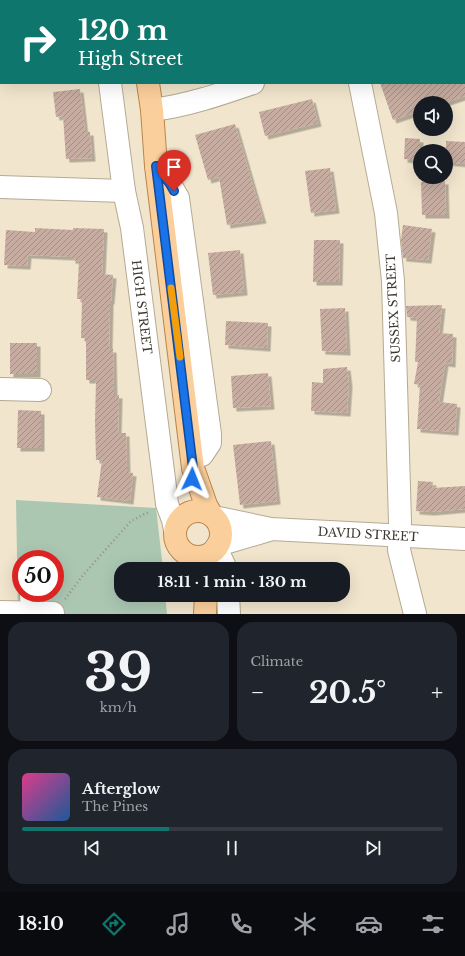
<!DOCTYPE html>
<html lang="en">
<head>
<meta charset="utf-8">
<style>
  :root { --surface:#171b24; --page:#20242c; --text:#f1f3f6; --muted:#9ea1a6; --line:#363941; --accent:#0f766e }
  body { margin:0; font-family:"Libre Baskerville",serif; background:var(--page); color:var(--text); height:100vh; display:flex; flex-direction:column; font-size:15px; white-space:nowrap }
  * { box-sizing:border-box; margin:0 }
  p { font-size:13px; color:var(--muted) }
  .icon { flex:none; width:22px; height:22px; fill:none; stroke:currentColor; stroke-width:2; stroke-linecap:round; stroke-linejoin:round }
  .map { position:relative; height:614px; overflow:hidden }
  .drawer { display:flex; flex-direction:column; gap:8px; padding:8px; background:#0d0f14; flex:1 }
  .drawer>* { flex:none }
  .banner { position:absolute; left:0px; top:0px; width:465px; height:84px; box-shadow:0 4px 16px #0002; background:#0f766e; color:#fff; overflow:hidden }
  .tools { position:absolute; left:413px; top:96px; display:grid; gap:8px }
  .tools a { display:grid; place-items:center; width:40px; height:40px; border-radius:50%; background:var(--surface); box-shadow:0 4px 16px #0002; font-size:20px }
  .speed { position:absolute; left:12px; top:550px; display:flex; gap:8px; font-size:20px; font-weight:700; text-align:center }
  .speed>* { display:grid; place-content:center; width:52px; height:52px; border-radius:50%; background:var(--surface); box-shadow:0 4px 16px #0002; line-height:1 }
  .speed .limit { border:6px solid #d22; background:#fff; color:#111 }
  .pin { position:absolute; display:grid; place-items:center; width:34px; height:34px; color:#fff; margin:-41px -17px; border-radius:50% 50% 50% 0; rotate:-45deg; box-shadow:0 0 4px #0007 }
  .pin .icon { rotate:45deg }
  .me { position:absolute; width:44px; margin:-22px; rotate:2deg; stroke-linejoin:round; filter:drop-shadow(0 0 3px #0008) }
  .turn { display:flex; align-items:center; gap:14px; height:84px; padding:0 12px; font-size:18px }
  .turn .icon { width:52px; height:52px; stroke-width:2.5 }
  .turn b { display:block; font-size:28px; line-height:34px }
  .big { font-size:30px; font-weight:800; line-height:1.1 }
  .drawer .widget { flex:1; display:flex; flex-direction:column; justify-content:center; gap:6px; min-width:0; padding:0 14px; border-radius:16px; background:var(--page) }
  .drawer .dial { align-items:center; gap:0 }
  .dial b { font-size:52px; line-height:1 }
  .song { display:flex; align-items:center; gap:12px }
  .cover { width:48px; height:48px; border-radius:6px; background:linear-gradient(135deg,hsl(330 70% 55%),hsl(210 70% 35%)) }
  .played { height:4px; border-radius:2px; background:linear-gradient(90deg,var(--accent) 35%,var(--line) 35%) }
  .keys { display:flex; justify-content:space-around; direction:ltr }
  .heat { display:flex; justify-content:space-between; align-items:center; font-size:22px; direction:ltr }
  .drawer .tiles { flex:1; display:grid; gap:8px; grid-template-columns:1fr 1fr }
  .widget:last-child { grid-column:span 2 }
  .trip { position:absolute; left:114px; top:562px; width:236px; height:40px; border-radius:16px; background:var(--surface); box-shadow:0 4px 16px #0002; font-weight:800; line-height:40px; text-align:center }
  .dock { display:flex; height:64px; justify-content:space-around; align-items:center; background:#090b0e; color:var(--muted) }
  .dock .icon { width:28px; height:28px }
  .dock .selected { color:var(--accent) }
  .dock b { font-size:18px; color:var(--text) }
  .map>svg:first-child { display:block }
  .park { fill:#abc7b2; fill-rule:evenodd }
  .building { fill:url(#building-hatch); filter:url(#shadow) }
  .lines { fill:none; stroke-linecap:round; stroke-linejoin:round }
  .minor-casing { stroke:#b5aa93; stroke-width:24 }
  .major-casing { stroke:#b8864c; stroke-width:24 }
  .path { stroke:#99907f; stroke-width:2.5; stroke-dasharray:1 3; stroke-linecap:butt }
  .minor { stroke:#fff; stroke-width:22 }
  .major { stroke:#fbcf9c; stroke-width:22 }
  .route-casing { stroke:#114b97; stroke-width:10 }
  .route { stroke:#1a73e8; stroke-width:7 }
  .slow { stroke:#f59e0b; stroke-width:7 }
  .labels { text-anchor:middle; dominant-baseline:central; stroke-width:3; stroke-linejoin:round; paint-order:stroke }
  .street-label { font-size:12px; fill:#3f3a31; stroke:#fff }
</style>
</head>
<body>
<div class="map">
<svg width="465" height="614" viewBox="0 0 465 614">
  <defs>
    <pattern id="building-hatch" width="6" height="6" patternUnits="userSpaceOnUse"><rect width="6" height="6" fill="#c7ada1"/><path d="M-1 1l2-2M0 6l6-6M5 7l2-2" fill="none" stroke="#a38e84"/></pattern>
    <filter id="shadow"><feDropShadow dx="3.5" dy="3.5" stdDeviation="0" flood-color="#0004"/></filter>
  </defs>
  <rect width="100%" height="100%" fill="#f1e5cd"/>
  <path class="park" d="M16,500L156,508L163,569H121V595H165L167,614H18ZM21,559H55V593H21Z"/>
  <g class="building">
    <path d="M380,83H465V96L444,103H420V111L393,120Z"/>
    <path d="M80,89L85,132H90L92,158L66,159L63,116L56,117L53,92Z"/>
    <path d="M312,99L318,123L265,136L259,112Z"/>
    <path d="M235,124L263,220L227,225L219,177L208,180L195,135Z"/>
    <path d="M405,138L420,139V161L404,159Z"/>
    <path d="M446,141L465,142V164L446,162Z"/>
    <path d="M330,168L336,210L311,213L305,171Z"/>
    <path d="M445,181L446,215H422L421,182Z"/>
    <path d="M403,225L432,229L428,260L403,258L401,240Z"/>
    <path d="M35,228L73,230V228L104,229L102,274L113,275L111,301H110L109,349H113L114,395H119L118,433H126L127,472L133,473L130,501L97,497L102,460H96L95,422L96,380H86V338H81L82,299H77L79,261L72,260V257L28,255L27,266L4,265L6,230L35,232Z"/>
    <path d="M314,240H340L339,282H313Z"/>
    <path d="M240,250L244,292L213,295L208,253Z"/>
    <path d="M442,305L439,333L453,334L452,364L445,363L439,402L457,404L455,432L417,429L420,385L414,384L418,362H415L417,318L407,317L406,306Z"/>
    <path d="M345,308L347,352L322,351L320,309Z"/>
    <path d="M226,321L268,323L267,348L225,345Z"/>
    <rect x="10" y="343" width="27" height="31"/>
    <path d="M347,367L349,384L347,413L311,411L312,382L323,383V369Z"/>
    <path d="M268,373L271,406L233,408L231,376Z"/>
    <path d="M18,410L41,411V448H17Z"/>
    <path d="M271,441L277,501L240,505L233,445Z"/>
    <path d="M418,481L433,482L432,488L465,486V509L431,512L416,511Z"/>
  </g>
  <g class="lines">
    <defs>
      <g id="minor">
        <path d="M464,14H465"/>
        <path d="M110,83L124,191L132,228L164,479L167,504L173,520L175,530"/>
        <path d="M360,83L386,213L393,281L400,522L399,550L415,614"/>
        <path d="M152,110C186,106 221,94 253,83"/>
        <path d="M156,166L170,184L178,198L210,434V443L202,455L192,458"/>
        <path d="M0,187L124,191"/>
        <path d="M0,389L40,390"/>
        <path d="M214,517L271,529L465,539"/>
        <path d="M218,545L269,530"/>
        <path d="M216,548L226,569"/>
        <path d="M31,593L32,613"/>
        <path d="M228,595L229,614"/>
        <path d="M0,612L53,613"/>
      </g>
      <g id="major">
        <path d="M135,0V1"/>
        <path d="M148,83L152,110L156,166L193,468L206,505L211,514"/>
        <circle cx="198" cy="534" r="23"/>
        <path d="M205,614L206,595"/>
      </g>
    </defs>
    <use href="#minor" class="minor-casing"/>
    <use href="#major" class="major-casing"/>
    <path class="path" d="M65,599L84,574L131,521L149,512"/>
    <use href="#minor" class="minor"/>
    <use href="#major" class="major"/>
  </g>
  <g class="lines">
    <defs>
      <path id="route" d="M174,191L170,184L156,166L193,468L192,479"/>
    </defs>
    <use href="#route" class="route-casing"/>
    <use href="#route" class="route"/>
    <path class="slow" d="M171,288L180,357"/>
  </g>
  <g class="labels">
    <g class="street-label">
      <text transform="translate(142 307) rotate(83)">HIGH STREET</text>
      <text transform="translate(393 308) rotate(-93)">SUSSEX STREET</text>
      <text transform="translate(368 534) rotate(3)">DAVID STREET</text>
    </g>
  </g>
</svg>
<div class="tools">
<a><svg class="icon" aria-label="sound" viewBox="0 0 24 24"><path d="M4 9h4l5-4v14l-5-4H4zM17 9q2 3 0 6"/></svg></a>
<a><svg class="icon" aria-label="search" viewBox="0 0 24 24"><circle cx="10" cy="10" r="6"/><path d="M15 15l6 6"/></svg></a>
</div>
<div class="speed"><div class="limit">50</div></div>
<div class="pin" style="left:174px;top:191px;background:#d93025"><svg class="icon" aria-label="arrive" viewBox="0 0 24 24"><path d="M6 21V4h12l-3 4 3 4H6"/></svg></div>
<svg class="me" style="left:192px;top:479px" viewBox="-20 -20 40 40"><path d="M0-17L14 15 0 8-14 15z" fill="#1a73e8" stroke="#fff" stroke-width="4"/></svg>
<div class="trip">18:11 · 1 min · 130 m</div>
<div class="banner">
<div class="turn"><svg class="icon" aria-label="right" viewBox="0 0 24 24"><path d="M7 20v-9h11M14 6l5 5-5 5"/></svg><div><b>120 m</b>High Street</div></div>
</div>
</div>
<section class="drawer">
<div class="tiles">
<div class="widget dial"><b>39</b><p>km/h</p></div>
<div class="widget"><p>Climate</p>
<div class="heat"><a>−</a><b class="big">20.5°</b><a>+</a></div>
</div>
<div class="widget">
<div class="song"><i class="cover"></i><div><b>Afterglow</b><p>The Pines</p></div></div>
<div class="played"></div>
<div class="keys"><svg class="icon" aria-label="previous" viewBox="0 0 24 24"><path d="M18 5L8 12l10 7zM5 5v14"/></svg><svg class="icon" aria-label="pause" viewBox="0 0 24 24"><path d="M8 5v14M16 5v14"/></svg><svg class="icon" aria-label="next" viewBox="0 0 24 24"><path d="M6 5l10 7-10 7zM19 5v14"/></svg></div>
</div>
</div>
</section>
<nav class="dock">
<b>18:10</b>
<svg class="icon selected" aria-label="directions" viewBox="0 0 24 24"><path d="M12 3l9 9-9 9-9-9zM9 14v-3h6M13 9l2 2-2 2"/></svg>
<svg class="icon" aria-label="music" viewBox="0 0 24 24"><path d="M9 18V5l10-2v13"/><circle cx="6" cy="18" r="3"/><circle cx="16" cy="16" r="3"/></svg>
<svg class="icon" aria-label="phone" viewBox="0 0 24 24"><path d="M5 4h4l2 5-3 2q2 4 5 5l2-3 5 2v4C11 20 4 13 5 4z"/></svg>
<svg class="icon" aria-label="climate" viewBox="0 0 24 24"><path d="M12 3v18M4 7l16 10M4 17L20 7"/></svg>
<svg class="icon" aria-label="car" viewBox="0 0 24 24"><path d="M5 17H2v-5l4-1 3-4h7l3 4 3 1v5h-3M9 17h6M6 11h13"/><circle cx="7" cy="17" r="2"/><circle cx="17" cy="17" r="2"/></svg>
<svg class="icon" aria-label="filters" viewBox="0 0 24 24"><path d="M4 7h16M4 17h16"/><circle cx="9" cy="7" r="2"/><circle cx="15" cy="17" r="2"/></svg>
</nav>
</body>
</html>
